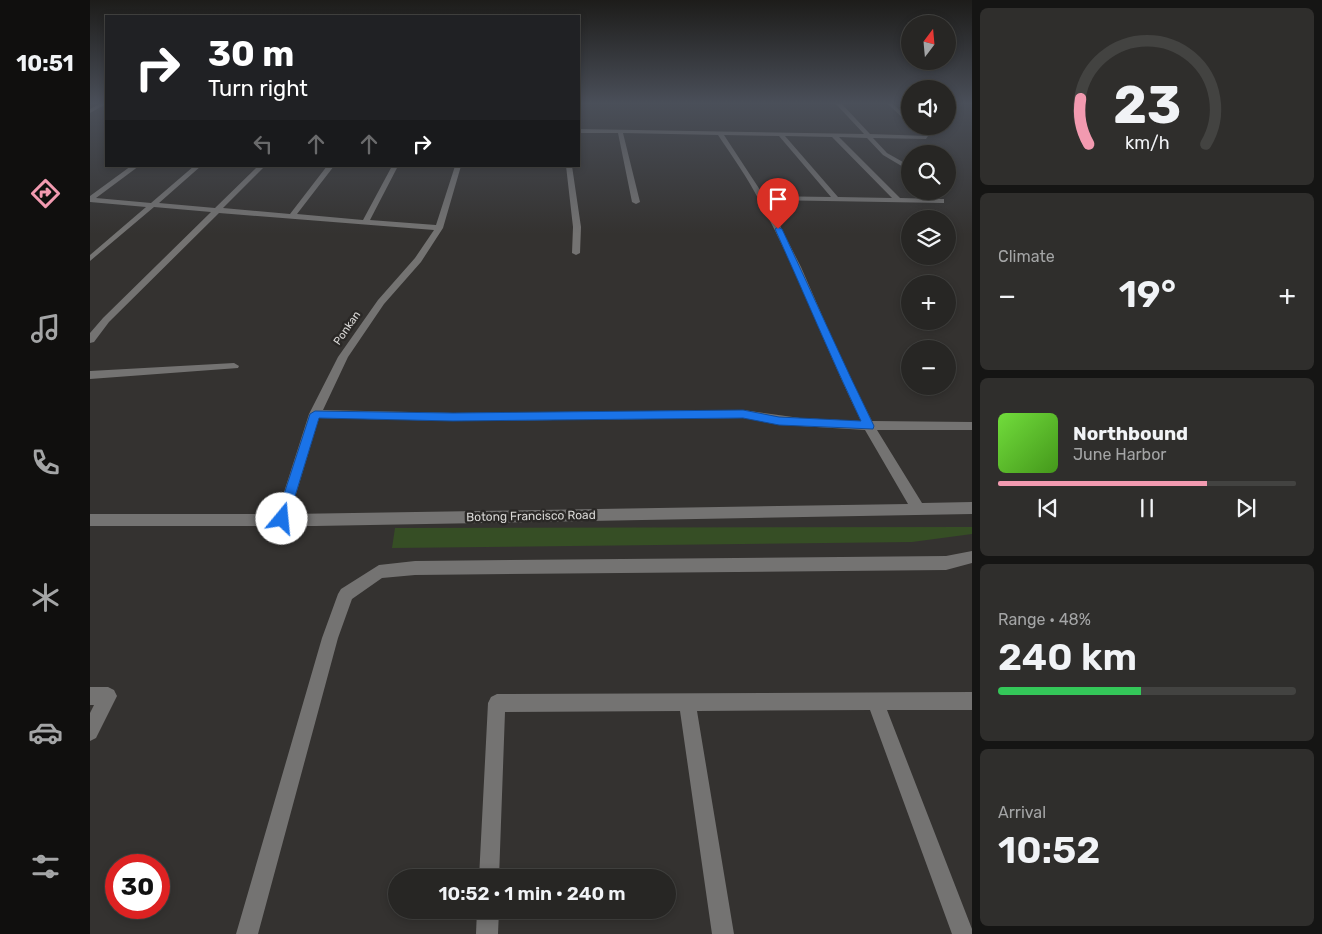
<!DOCTYPE html>
<html lang="en">
<head>
<meta charset="utf-8">
<style>
  :root { --surface:#272624; --page:#2f2e2c; --text:#f1f3f6; --muted:#a4a5a6; --line:#434341; --accent:#f29ab0 }
  body { margin:0; font-family:Rubik,sans-serif; background:var(--page); color:var(--text); height:100vh; display:flex; flex-direction:column; font-size:19px; white-space:nowrap }
  * { box-sizing:border-box; margin:0 }
  p { font-size:16px; color:var(--muted) }
  .icon { flex:none; width:28px; height:28px; fill:none; stroke:currentColor; stroke-width:2; stroke-linecap:round; stroke-linejoin:round }
  .map { position:relative; flex:1; overflow:hidden }
  .sheet { display:flex; flex-direction:column; gap:8px; padding:8px; background:#151514; width:350px }
  .sheet>* { flex:none }
  .top-card { position:absolute; left:15px; top:15px; width:475px; height:152px; border-radius:0px; box-shadow:0 2px 8px #0003,0 0 0 1px var(--line); background:#202124; color:#fff; overflow:hidden }
  .needle { width:32px; rotate:16deg }
  .fabs { position:absolute; left:811px; top:15px; display:grid; gap:10px }
  .fabs a { display:grid; place-items:center; width:55px; height:55px; border-radius:50%; background:var(--surface); box-shadow:0 2px 8px #0003,0 0 0 1px var(--line); font-size:25px }
  .speed { position:absolute; left:15px; top:854px; display:flex; gap:10px; font-size:25px; font-weight:700; text-align:center }
  .speed>* { display:grid; place-content:center; width:65px; height:65px; border-radius:50%; background:var(--surface); box-shadow:0 2px 8px #0003,0 0 0 1px var(--line); line-height:1 }
  .speed .limit { border:8px solid #d22; background:#fff; color:#111 }
  .pin { position:absolute; display:grid; place-items:center; width:42px; height:42px; color:#fff; margin:-51px -21px; border-radius:50% 50% 50% 0; rotate:-45deg; box-shadow:0 0 5px #0007 }
  .pin .icon { rotate:45deg }
  .me { position:absolute; width:55px; margin:-28px; rotate:17deg; stroke-linejoin:round; filter:drop-shadow(0 0 4px #0008) }
  .turn { display:flex; align-items:center; gap:18px; height:105px; padding:0 20px; font-size:22px }
  .turn .icon { width:65px; height:65px; stroke-width:2.5 }
  .turn b { display:block; font-size:35px; line-height:42px }
  .lanes { display:flex; align-items:center; height:48px; padding:0 20px; background:#0003; justify-content:center; gap:25px; direction:ltr }
  .lanes .off { opacity:.35 }
  .big { font-size:38px; font-weight:600; line-height:1.1 }
  .sheet .widget { flex:1; display:flex; flex-direction:column; justify-content:center; gap:8px; min-width:0; padding:0 18px; border-radius:8px; background:var(--page) }
  .sheet .dial { align-items:center; gap:0 }
  .dial svg { height:130px; overflow:visible; fill:none; stroke:var(--line); stroke-width:7; stroke-linecap:round; text-anchor:middle }
  .dial text { fill:var(--text); stroke:none }
  .song { display:flex; align-items:center; gap:15px }
  .cover { width:60px; height:60px; border-radius:8px; background:linear-gradient(135deg,hsl(100 70% 55%),hsl(100 70% 35%)) }
  .played { height:5px; border-radius:2px; background:linear-gradient(90deg,var(--accent) 70%,var(--line) 70%) }
  .keys { display:flex; justify-content:space-around; direction:ltr }
  .heat { display:flex; justify-content:space-between; align-items:center; font-size:28px; direction:ltr }
  .charge { height:8px; border-radius:4px; background:linear-gradient(90deg,#34c759 48%,var(--line) 0) }
  .trip { position:absolute; left:298px; top:869px; width:288px; height:50px; border-radius:25px; background:var(--surface); box-shadow:0 2px 8px #0003,0 0 0 1px var(--line); font-weight:600; line-height:50px; text-align:center }
  main { display:flex; flex:1; min-height:0 }
  .tab-bar { display:flex; flex-direction:column; width:90px; justify-content:space-around; align-items:center; background:#100f0e; color:var(--muted) }
  .tab-bar .icon { width:35px; height:35px }
  .tab-bar .current { color:var(--accent) }
  .tab-bar b { font-size:22px; color:var(--text) }
  .map>svg:first-child { display:block }
  .green { fill:#364e25 }
  .lines { fill:none; stroke-linecap:round; stroke-linejoin:round }
  .minor { fill:#747372; fill-rule:evenodd }
  .route { fill:#1a73e8; stroke:#114b97 }
  .labels { text-anchor:middle; dominant-baseline:central; stroke-width:5; stroke-linejoin:round; paint-order:stroke }
  .far-street-label { font-size:11px; fill:#d9d8d6; stroke:#2a2826 }
  .street-label { font-size:12px; fill:#d9d8d6; stroke:#2a2826 }
</style>
</head>
<body>
<main>
<nav class="tab-bar">
<b>10:51</b>
<svg class="icon current" aria-label="directions" viewBox="0 0 24 24"><path d="M12 3l9 9-9 9-9-9zM9 14v-3h6M13 9l2 2-2 2"/></svg>
<svg class="icon" aria-label="music" viewBox="0 0 24 24"><path d="M9 18V5l10-2v13"/><circle cx="6" cy="18" r="3"/><circle cx="16" cy="16" r="3"/></svg>
<svg class="icon" aria-label="phone" viewBox="0 0 24 24"><path d="M5 4h4l2 5-3 2q2 4 5 5l2-3 5 2v4C11 20 4 13 5 4z"/></svg>
<svg class="icon" aria-label="climate" viewBox="0 0 24 24"><path d="M12 3v18M4 7l16 10M4 17L20 7"/></svg>
<svg class="icon" aria-label="car" viewBox="0 0 24 24"><path d="M5 17H2v-5l4-1 3-4h7l3 4 3 1v5h-3M9 17h6M6 11h13"/><circle cx="7" cy="17" r="2"/><circle cx="17" cy="17" r="2"/></svg>
<svg class="icon" aria-label="filters" viewBox="0 0 24 24"><path d="M4 7h16M4 17h16"/><circle cx="9" cy="7" r="2"/><circle cx="15" cy="17" r="2"/></svg>
</nav>
<div class="map">
<svg width="882" height="934" viewBox="0 0 882 934">
  <rect width="100%" height="100%" fill="#343230"/>
  <path class="green" d="M882,527V534L822,542L302,548L305,528Z"/>
  <g class="lines">
    <g class="minor">
      <path d="M12,103H16V104L0,113V109Z"/>
      <path d="M745,103H751L780,134L838,136L836,139L783,138L797,153L820,166V171L793,155L777,138L749,137L810,198L851,199H854V203L677,200L711,267L755,368L782,421L882,422V430H787L832,503L882,502V514L225,526H0V514H187L219,414L248,357L288,300L325,258L344,230L129,213L19,322L4,342L0,343V333L13,318L121,212L64,207L0,261V255L56,207L0,202V196L41,166H49L6,198L61,203L104,166H111L69,203L125,208L168,166H175L133,208L200,214L237,166H244L207,214L273,220L302,166H308L280,220L346,225L365,166H371L353,228L331,262L294,304L258,357L233,410L363,413L653,410L710,418L771,421C735,348 708,271 669,200C657,177 642,156 628,135L533,133L550,202L546,204L542,202L528,133H489V129L774,134ZM634,135L689,136L741,197L674,196ZM695,136L742,137L802,198L748,197ZM229,418L363,421L653,418L710,426L775,430L818,504L200,514Z"/>
      <path d="M797,103H802L820,120V125Z"/>
      <path d="M476,166H482L491,227L490,253L486,255L482,253L483,227Z"/>
      <path d="M144,363L149,366L148,368L0,379V371Z"/>
      <path d="M882,551V563L856,570L325,575L292,578L262,599L248,638L168,934H146L232,638L248,594L251,589L289,565L325,561L856,556Z"/>
      <path d="M0,687H18L24,690L27,696L6,738L0,741V713L4,705H0Z"/>
      <path d="M882,692V710H797L882,929V934H862L780,710L607,711L644,934H622L590,711L415,712L409,878H389L398,703L401,697L407,694Z"/>
      <path d="M387,910H409L408,934H386Z"/>
    </g>
  </g>
  <linearGradient id="sky" x2="0" y2="1"><stop stop-color="#1d1c1a"/><stop offset="0.44" stop-color="#4a4f59"/><stop offset="1" stop-color="#4a4f59" stop-opacity="0"/></linearGradient>
  <rect width="882" height="234" fill="url(#sky)"/>
  <path class="route" d="M688,227L692,229C723,295 752,361 784,426L783,429L689,425L653,418L363,421L229,418L198,519L197,523L192,525L188,523L186,519L220,414L225,411L363,413L653,410L689,417L771,421C741,358 714,293 685,229Z"/>
  <g class="labels">
    <g class="far-street-label">
      <text transform="translate(257 328) rotate(-55)">Ponkan</text>
    </g>
    <g class="street-label">
      <text transform="translate(441 516) rotate(-1)">Botong Francisco Road</text>
    </g>
  </g>
</svg>
<div class="fabs">
<a><svg class="needle" viewBox="-14 -14 28 28"><path d="M0-13l5 13h-10z" fill="#e53935"/><path d="M0 13l5-13h-10z" fill="#a4a5a6"/></svg></a>
<a><svg class="icon" aria-label="sound" viewBox="0 0 24 24"><path d="M4 9h4l5-4v14l-5-4H4zM17 9q2 3 0 6"/></svg></a>
<a><svg class="icon" aria-label="search" viewBox="0 0 24 24"><circle cx="10" cy="10" r="6"/><path d="M15 15l6 6"/></svg></a>
<a><svg class="icon" aria-label="layers" viewBox="0 0 24 24"><path d="M12 4l9 5-9 5-9-5zM3 14l9 5 9-5"/></svg></a>
<a>+</a>
<a>−</a>
</div>
<div class="speed"><div class="limit">30</div></div>
<div class="pin" style="left:688px;top:229px;background:#d93025"><svg class="icon" aria-label="arrive" viewBox="0 0 24 24"><path d="M6 21V4h12l-3 4 3 4H6"/></svg></div>
<svg class="me" style="left:192px;top:519px" viewBox="-20 -20 40 40"><circle r="19" fill="#fff"/><path d="M0-13L10 11 0 6-10 11z" fill="#1a73e8"/></svg>
<div class="trip">10:52 · 1 min · 240 m</div>
<div class="top-card">
<div class="turn"><svg class="icon" aria-label="right" viewBox="0 0 24 24"><path d="M7 20v-9h11M14 6l5 5-5 5"/></svg><div><b>30 m</b>Turn right</div></div>
<div class="lanes"><svg class="icon off" aria-label="left" viewBox="0 0 24 24"><path d="M17 20v-9H6M10 6l-5 5 5 5"/></svg><svg class="icon off" aria-label="ahead" viewBox="0 0 24 24"><path d="M12 20V5M6 11l6-6 6 6"/></svg><svg class="icon off" aria-label="ahead" viewBox="0 0 24 24"><path d="M12 20V5M6 11l6-6 6 6"/></svg><svg class="icon" aria-label="right" viewBox="0 0 24 24"><path d="M7 20v-9h11M14 6l5 5-5 5"/></svg></div>
</div>
</div>
<section class="sheet">
<div class="widget dial"><svg viewBox="0 0 100 80">
<path d="M14 69A42 42 0 1 1 86 69"/>
<path d="M14 69A42 42 0 0 1 9 41" stroke="#f29ab0"/>
<text x="50" y="56" font-size="32" font-weight="700">23</text>
<text x="50" y="72" font-size="11">km/h</text>
</svg></div>
<div class="widget"><p>Climate</p>
<div class="heat"><a>−</a><b class="big">19°</b><a>+</a></div>
</div>
<div class="widget">
<div class="song"><i class="cover"></i><div><b>Northbound</b><p>June Harbor</p></div></div>
<div class="played"></div>
<div class="keys"><svg class="icon" aria-label="previous" viewBox="0 0 24 24"><path d="M18 5L8 12l10 7zM5 5v14"/></svg><svg class="icon" aria-label="pause" viewBox="0 0 24 24"><path d="M8 5v14M16 5v14"/></svg><svg class="icon" aria-label="next" viewBox="0 0 24 24"><path d="M6 5l10 7-10 7zM19 5v14"/></svg></div>
</div>
<div class="widget"><p>Range · 48%</p><b class="big">240 km</b><div class="charge"></div></div>
<div class="widget"><p>Arrival</p><b class="big">10:52</b></div>
</section>
</main>
</body>
</html>
